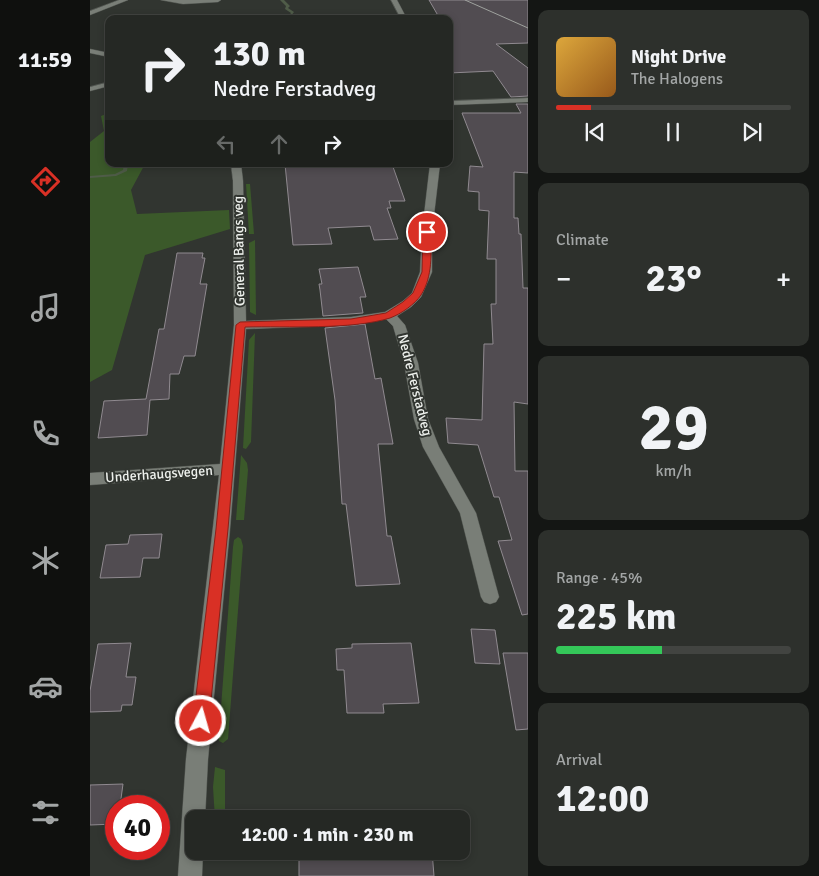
<!DOCTYPE html>
<html lang="en">
<head>
<meta charset="utf-8">
<style>
  :root { --surface:#252824; --page:#2d302c; --text:#f1f3f6; --muted:#a3a6a6; --line:#424441; --accent:#d93025 }
  body { margin:0; font-family:Signika,sans-serif; background:var(--page); color:var(--text); height:100vh; display:flex; flex-direction:column; font-size:19px; white-space:nowrap }
  * { box-sizing:border-box; margin:0 }
  p { font-size:16px; color:var(--muted) }
  .icon { flex:none; width:28px; height:28px; fill:none; stroke:currentColor; stroke-width:2; stroke-linecap:round; stroke-linejoin:round }
  .map { position:relative; flex:1; overflow:hidden }
  .side { display:flex; flex-direction:column; gap:10px; padding:10px; background:#141614; width:291px }
  .side>* { flex:none }
  .top-card { position:absolute; left:15px; top:15px; width:348px; height:152px; border-radius:10px; box-shadow:0 2px 8px #0003,0 0 0 1px var(--line); background:#252824; color:var(--text); overflow:hidden }
  .speed { position:absolute; left:15px; top:795px; display:flex; gap:10px; font-size:25px; font-weight:700; text-align:center }
  .speed>* { display:grid; place-content:center; width:65px; height:65px; border-radius:50%; background:var(--surface); box-shadow:0 2px 8px #0003,0 0 0 1px var(--line); line-height:1 }
  .speed .limit { border:8px solid #d22; background:#fff; color:#111 }
  .pin { position:absolute; display:grid; place-items:center; width:42px; height:42px; color:#fff; margin:-21px; border:2px solid #fff; border-radius:50%; box-shadow:0 1px 5px #0007 }
  .me { position:absolute; width:55px; margin:-28px; rotate:6deg; stroke-linejoin:round; filter:drop-shadow(0 0 4px #0008) }
  .turn { display:flex; align-items:center; gap:18px; height:105px; padding:0 25px; font-size:22px }
  .turn .icon { width:65px; height:65px; stroke-width:2.5 }
  .turn b { display:block; font-size:35px; line-height:42px }
  .lanes { display:flex; align-items:center; height:48px; padding:0 25px; background:#0003; justify-content:center; gap:25px; direction:ltr }
  .lanes .off { opacity:.35 }
  .big { font-size:38px; font-weight:700; line-height:1.1 }
  .side .tile { flex:1; display:flex; flex-direction:column; justify-content:center; gap:8px; min-width:0; padding:0 18px; border-radius:10px; background:var(--page) }
  .side .dial { align-items:center; gap:0 }
  .dial b { font-size:65px; line-height:1 }
  .song { display:flex; align-items:center; gap:15px }
  .cover { width:60px; height:60px; border-radius:8px; background:linear-gradient(135deg,hsl(40 70% 55%),hsl(30 70% 35%)) }
  .played { height:5px; border-radius:2px; background:linear-gradient(90deg,var(--accent) 15%,var(--line) 15%) }
  .keys { display:flex; justify-content:space-around; direction:ltr }
  .heat { display:flex; justify-content:space-between; align-items:center; font-size:28px; direction:ltr }
  .charge { height:8px; border-radius:4px; background:linear-gradient(90deg,#34c759 45%,var(--line) 0) }
  .trip { position:absolute; left:95px; top:810px; width:285px; height:50px; border-radius:10px; background:var(--surface); box-shadow:0 2px 8px #0003,0 0 0 1px var(--line); font-weight:700; line-height:50px; text-align:center }
  main { display:flex; flex:1; min-height:0 }
  .tab-bar { display:flex; flex-direction:column; width:90px; justify-content:space-around; align-items:center; background:#0f100e; color:var(--muted) }
  .tab-bar .icon { width:35px; height:35px }
  .tab-bar .active { color:var(--accent) }
  .tab-bar b { font-size:22px; color:var(--text) }
  .map>svg:first-child { display:block }
  .green { fill:#3b592a }
  .lines { fill:none; stroke-linecap:round; stroke-linejoin:round }
  .stream { fill:#4f5c48; fill-rule:evenodd }
  .building { fill:#514c51; stroke:#908a90 }
  .minor-casing { stroke:#50544f; stroke-width:1 }
  .minor { fill:#797e77; fill-rule:evenodd }
  .tram { stroke:#9fa29e; stroke-width:1 }
  .route { fill:#d93025; stroke:#8d1f18 }
  .labels { text-anchor:middle; dominant-baseline:central; stroke-width:4; stroke-linejoin:round; paint-order:stroke }
  .street-label { font-size:14px; fill:#edf0ec; stroke:#313530 }
</style>
</head>
<body>
<main>
<nav class="tab-bar">
<b>11:59</b>
<svg class="icon active" aria-label="directions" viewBox="0 0 24 24"><path d="M12 3l9 9-9 9-9-9zM9 14v-3h6M13 9l2 2-2 2"/></svg>
<svg class="icon" aria-label="music" viewBox="0 0 24 24"><path d="M9 18V5l10-2v13"/><circle cx="6" cy="18" r="3"/><circle cx="16" cy="16" r="3"/></svg>
<svg class="icon" aria-label="phone" viewBox="0 0 24 24"><path d="M5 4h4l2 5-3 2q2 4 5 5l2-3 5 2v4C11 20 4 13 5 4z"/></svg>
<svg class="icon" aria-label="climate" viewBox="0 0 24 24"><path d="M12 3v18M4 7l16 10M4 17L20 7"/></svg>
<svg class="icon" aria-label="car" viewBox="0 0 24 24"><path d="M5 17H2v-5l4-1 3-4h7l3 4 3 1v5h-3M9 17h6M6 11h13"/><circle cx="7" cy="17" r="2"/><circle cx="17" cy="17" r="2"/></svg>
<svg class="icon" aria-label="filters" viewBox="0 0 24 24"><path d="M4 7h16M4 17h16"/><circle cx="9" cy="7" r="2"/><circle cx="15" cy="17" r="2"/></svg>
</nav>
<div class="map">
<svg width="438" height="876" viewBox="0 0 438 876">
  <rect width="100%" height="100%" fill="#313530"/>
  <g class="green">
    <path d="M19,113V164H55L41,190L47,214L139,210L140,229L55,255L22,370L0,382V142L14,131L11,116Z"/>
    <path d="M156,184H160L164,234H159Z"/>
    <path d="M165,240L166,315L160,312L159,243Z"/>
    <path d="M165,333L161,442L156,449L153,448L159,340Z"/>
    <path d="M151,455L157,463L158,470L154,520H146Z"/>
    <path d="M148,537L151,539L153,546L138,739L133,743L129,741V734L143,547L144,540Z"/>
    <path d="M125,767L135,770V819H125L123,787Z"/>
  </g>
  <g class="lines">
    <g class="stream">
      <path d="M190,0H194L200,6L198,8L204,12L201,16L208,19H203L198,17L201,13L195,9L196,6Z"/>
      <path d="M34,164H38L37,171L26,176L0,178V176L25,174L33,170Z"/>
    </g>
  </g>
  <g class="building">
    <path d="M339,0H438V43L406,44L438,68V96L421,97L403,71L359,73V19H350Z"/>
    <path d="M426,104H438V173L424,172V218H428L429,234H431L433,288H438V404L424,402L425,471H438V614L432,615L408,541L422,540L409,497H404L388,445L358,443L356,418L392,420L394,344H403L401,304H406V259H397L399,211L389,210V192L378,191L380,166L393,167L372,113H431Z"/>
    <path d="M195,164H302L315,201H299L301,208H297L308,239L284,240L280,226L238,228L242,244L203,245Z"/>
    <path d="M87,253H113L112,258H115L110,284H117L105,356H94L89,374H80L79,399L60,400L57,435L8,438L14,401L56,399L69,329H74Z"/>
    <path d="M268,267L276,297H270L273,313L233,316L230,290L229,284H232L229,269Z"/>
    <path d="M275,324L285,379L291,378L303,444H288L297,536H301L310,584L266,586L256,504H252L245,400L235,328Z"/>
    <path d="M72,534L69,558H53L50,577L10,578L16,545L38,544L40,535Z"/>
    <path d="M381,629L405,630L410,664L385,663Z"/>
    <path d="M41,643L36,677H46L42,705H32L31,711L0,712V691L8,644Z"/>
    <path d="M321,643L329,703L293,704L294,713H257L254,670H247L246,649L262,648V644Z"/>
    <path d="M413,653H438V729L426,730Z"/>
    <path d="M33,784L30,806H26V824L0,825V785Z"/>
    <path d="M265,810L337,811L338,819H208V811Z"/>
    <path d="M209,851H342L344,876H209Z"/>
  </g>
  <g class="lines">
    <defs>
      <g id="minor">
        <path d="M29,0H38L0,15V11Z"/>
        <path d="M71,0H131L128,2L93,4Z"/>
        <path d="M301,0H307L317,19H311Z"/>
        <path d="M0,49L19,53V57L0,53Z"/>
        <path d="M19,82V86L0,91V87Z"/>
        <path d="M438,98V102L359,105V101Z"/>
        <path d="M141,164H151L153,181L156,321L261,317L295,312L313,301L322,293L330,272L332,232L340,164H350L342,232V272L331,297L321,307L307,316L315,325L328,363L338,419L349,447L386,513L409,597L406,602L400,604L394,602L391,597L370,513L333,447L324,419L314,363L303,326L296,319L261,325L156,329L140,529L118,759L115,819H104V851H113L112,876H88L96,759L129,475L0,485V473L130,464L144,325L143,181Z"/>
      </g>
    </defs>
    <use href="#minor" class="minor-casing"/>
    <use href="#minor" class="minor"/>
    <path class="tram" d="M375,0L438,28"/>
  </g>
  <path class="route" d="M337,229L341,232C341,253 343,276 331,295C325,304 311,314 300,318C261,330 197,326 155,327L138,529L119,721L117,726L111,728L106,726L103,721L126,529L146,325L150,322L261,319L296,313L313,302L323,293L332,272L333,232Z"/>
  <g class="labels">
    <g class="street-label">
      <text transform="translate(149 251) rotate(-91)">General Bangs veg</text>
      <text transform="translate(325 385) rotate(76)">Nedre Ferstadveg</text>
      <text transform="translate(69 474) rotate(-4)">Underhaugsvegen</text>
    </g>
  </g>
</svg>
<div class="speed"><div class="limit">40</div></div>
<div class="pin" style="left:337px;top:232px;background:#d93025"><svg class="icon" aria-label="arrive" viewBox="0 0 24 24"><path d="M6 21V4h12l-3 4 3 4H6"/></svg></div>
<svg class="me" style="left:111px;top:721px" viewBox="-20 -20 40 40"><circle r="17" fill="#d93025" stroke="#fff" stroke-width="3"/><path d="M0-11L8 9 0 5-8 9z" fill="#fff"/></svg>
<div class="trip">12:00 · 1 min · 230 m</div>
<div class="top-card">
<div class="turn"><svg class="icon" aria-label="right" viewBox="0 0 24 24"><path d="M7 20v-9h11M14 6l5 5-5 5"/></svg><div><b>130 m</b>Nedre Ferstadveg</div></div>
<div class="lanes"><svg class="icon off" aria-label="left" viewBox="0 0 24 24"><path d="M17 20v-9H6M10 6l-5 5 5 5"/></svg><svg class="icon off" aria-label="ahead" viewBox="0 0 24 24"><path d="M12 20V5M6 11l6-6 6 6"/></svg><svg class="icon" aria-label="right" viewBox="0 0 24 24"><path d="M7 20v-9h11M14 6l5 5-5 5"/></svg></div>
</div>
</div>
<section class="side">
<div class="tile">
<div class="song"><i class="cover"></i><div><b>Night Drive</b><p>The Halogens</p></div></div>
<div class="played"></div>
<div class="keys"><svg class="icon" aria-label="previous" viewBox="0 0 24 24"><path d="M18 5L8 12l10 7zM5 5v14"/></svg><svg class="icon" aria-label="pause" viewBox="0 0 24 24"><path d="M8 5v14M16 5v14"/></svg><svg class="icon" aria-label="next" viewBox="0 0 24 24"><path d="M6 5l10 7-10 7zM19 5v14"/></svg></div>
</div>
<div class="tile"><p>Climate</p>
<div class="heat"><a>−</a><b class="big">23°</b><a>+</a></div>
</div>
<div class="tile dial"><b>29</b><p>km/h</p></div>
<div class="tile"><p>Range · 45%</p><b class="big">225 km</b><div class="charge"></div></div>
<div class="tile"><p>Arrival</p><b class="big">12:00</b></div>
</section>
</main>
</body>
</html>
